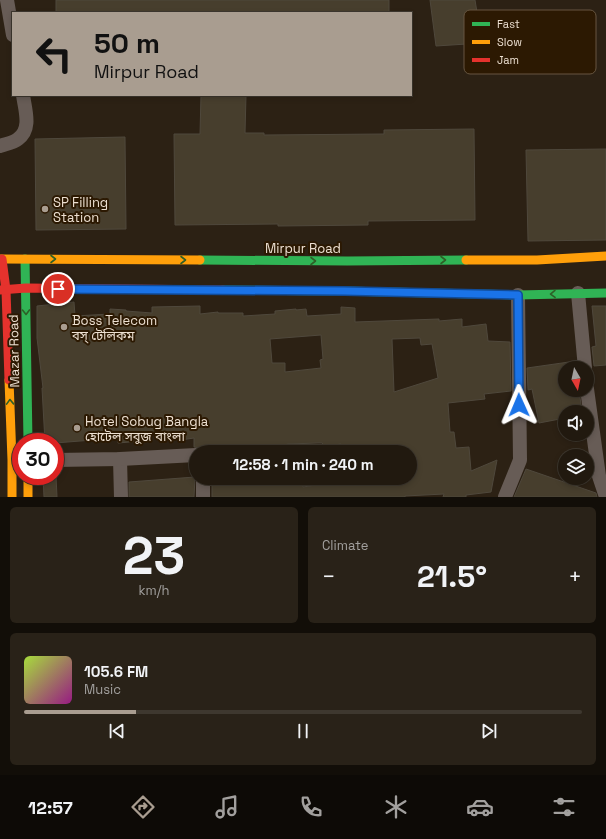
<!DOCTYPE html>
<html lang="en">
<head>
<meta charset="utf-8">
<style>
  :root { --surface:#21190f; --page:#292218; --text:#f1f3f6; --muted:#a2a09e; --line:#3e382f; --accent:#a99d90 }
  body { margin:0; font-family:"Space Grotesk","Noto Sans Bengali",sans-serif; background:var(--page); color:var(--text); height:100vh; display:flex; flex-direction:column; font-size:15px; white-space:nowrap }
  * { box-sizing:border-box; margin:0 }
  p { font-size:13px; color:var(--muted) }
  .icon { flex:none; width:22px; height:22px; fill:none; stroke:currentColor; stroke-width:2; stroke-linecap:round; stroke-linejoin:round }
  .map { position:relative; height:497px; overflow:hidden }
  .drawer { display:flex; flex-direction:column; gap:10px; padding:10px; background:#120e08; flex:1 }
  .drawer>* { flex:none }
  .top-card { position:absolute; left:12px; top:12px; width:400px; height:84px; border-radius:0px; box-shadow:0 2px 6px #0003,0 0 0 1px var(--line); background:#a99d90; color:#111; overflow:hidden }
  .needle { width:26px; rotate:171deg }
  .fabs { position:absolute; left:558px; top:361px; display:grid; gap:8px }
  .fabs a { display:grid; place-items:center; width:36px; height:36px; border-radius:50%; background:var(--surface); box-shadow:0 2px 6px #0003,0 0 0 1px var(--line); font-size:20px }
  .speed { position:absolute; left:12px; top:433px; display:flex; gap:8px; font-size:20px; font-weight:700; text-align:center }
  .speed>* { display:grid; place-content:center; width:52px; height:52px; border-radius:50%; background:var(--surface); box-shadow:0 2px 6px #0003,0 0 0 1px var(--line); line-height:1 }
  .speed .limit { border:6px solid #d22; background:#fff; color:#111 }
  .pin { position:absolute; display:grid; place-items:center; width:34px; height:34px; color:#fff; margin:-17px; border:2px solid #fff; border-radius:50%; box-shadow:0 1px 4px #0007 }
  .me { position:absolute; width:44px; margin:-22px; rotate:359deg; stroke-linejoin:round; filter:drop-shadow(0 0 3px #0008) }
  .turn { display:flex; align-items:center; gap:14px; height:84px; padding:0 16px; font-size:18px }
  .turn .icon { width:52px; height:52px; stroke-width:2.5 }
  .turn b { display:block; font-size:28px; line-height:34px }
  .big { font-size:30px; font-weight:700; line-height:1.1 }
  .drawer .widget { flex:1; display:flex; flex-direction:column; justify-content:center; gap:6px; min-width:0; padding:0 14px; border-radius:6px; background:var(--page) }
  .drawer .dial { align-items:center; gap:0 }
  .dial b { font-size:52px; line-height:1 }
  .song { display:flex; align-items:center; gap:12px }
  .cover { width:48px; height:48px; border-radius:6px; background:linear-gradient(135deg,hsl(80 70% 55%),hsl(310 70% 35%)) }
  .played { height:4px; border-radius:2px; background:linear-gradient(90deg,var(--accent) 20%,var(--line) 20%) }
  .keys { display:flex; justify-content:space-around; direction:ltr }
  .heat { display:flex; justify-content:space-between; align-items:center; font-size:22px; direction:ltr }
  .drawer .tiles { flex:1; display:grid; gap:10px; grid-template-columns:1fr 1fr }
  .widget:last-child { grid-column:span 2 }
  .trip { position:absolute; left:189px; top:445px; width:228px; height:40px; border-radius:20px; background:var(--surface); box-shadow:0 2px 6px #0003,0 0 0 1px var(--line); font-weight:700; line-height:40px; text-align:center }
  .menu { display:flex; height:64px; justify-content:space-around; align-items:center; background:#0d0a06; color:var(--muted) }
  .menu .icon { width:28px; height:28px }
  .menu .selected { color:var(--accent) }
  .menu b { font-size:18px; color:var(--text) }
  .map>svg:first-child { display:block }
  .building { fill:#473e2d; stroke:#4f483c; fill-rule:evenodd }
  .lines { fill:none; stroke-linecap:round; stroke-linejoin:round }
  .street { stroke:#675c56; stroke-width:14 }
  .fast { stroke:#30b455; stroke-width:9 }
  .slow { stroke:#ff9f0a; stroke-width:9 }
  .jam { stroke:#e5322d; stroke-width:9 }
  .oneway { stroke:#2e5f27 }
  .route-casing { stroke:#114b97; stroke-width:10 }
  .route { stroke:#1a73e8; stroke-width:7 }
  .poi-dot { fill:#a99d90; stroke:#2c1902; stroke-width:1.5 }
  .labels { text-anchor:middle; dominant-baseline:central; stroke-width:4; stroke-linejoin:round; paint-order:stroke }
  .poi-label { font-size:13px; fill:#ede0d2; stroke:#2c1902; text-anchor:start }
  .street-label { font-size:13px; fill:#ede0d2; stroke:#2c1902 }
  .key { fill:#2c1902; stroke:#665540; stroke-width:1 }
  .key-label { font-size:11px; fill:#ede0d2 }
</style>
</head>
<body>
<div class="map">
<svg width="606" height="497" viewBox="0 0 606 497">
  <rect width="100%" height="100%" fill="#2c2114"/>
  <g class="building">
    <rect x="56" y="0" width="333" height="13"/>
    <path d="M430,0H475L482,43L436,46Z"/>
    <path d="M201,95H246L245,133H264V135L384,134V130L474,129L475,220L368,221V225L278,226V224L175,225L174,134H200Z"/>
    <path d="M125,137L126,229L36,230L35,139Z"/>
    <path d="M606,149V240L528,241L526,150Z"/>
    <path d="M74,302L75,316L110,314V309L126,310V311L152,313V307L200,306V314L218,312V313H243V316L275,314V311L296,309V310L306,309L307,316L341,314V307L355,308V322L439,319V321L462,319V327L486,324L488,341L510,342L511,391L484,394L485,399L448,403L450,432H454L456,448L469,447L471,471L497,460L491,492L466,495V497H443L444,494L405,496V497H212V479L303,478V487L342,481V478H410V452H341V444L325,446L322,443H318L288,444L284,445L282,448L281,452H204L200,448L194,447V438L181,440V432H140L141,441L118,443V438L55,443V442H45L42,388H43L37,338V306ZM321,335L323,359L320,360L321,368L285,372V363H272L270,339ZM420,338L421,345L432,344L438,378L394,392L392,339Z"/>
    <path d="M592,306H606V365L594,366L592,347L596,346Z"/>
    <path d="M576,361V368H565V390H579L582,412H565V418L539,423L532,389L528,390L527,368Z"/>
    <path d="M526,469L596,493L597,497H514Z"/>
    <path d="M43,476H56L57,497H44Z"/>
    <path d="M195,477L194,497H129V482Z"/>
  </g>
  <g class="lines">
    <g class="street">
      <path d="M7,0L13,35"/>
      <path d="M0,146C5,144 13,143 18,139C32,129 25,110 23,95"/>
      <path d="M578,293L585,368"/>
      <path d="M587,389L599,476L606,497"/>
      <path d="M289,452L318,451"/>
      <path d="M120,459L121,497"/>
      <path d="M55,460L120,459L196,455"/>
      <path d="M203,478V497"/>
      <path d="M505,497L520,460L518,295"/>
    </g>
    <g class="fast">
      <path d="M25,259L28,442"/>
      <path d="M200,260L347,261L466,260"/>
      <path d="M223,290L344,291L518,295L606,293"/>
    </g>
    <g class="slow">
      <path d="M0,259L200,260"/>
      <path d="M466,260H537L606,256"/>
      <path d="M9,380L12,460V497"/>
      <path d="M28,476V497"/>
    </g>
    <g class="jam">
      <path d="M2,259L6,290L9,380"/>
      <path d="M0,290L26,288L223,290"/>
    </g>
  </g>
  <defs><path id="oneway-chevron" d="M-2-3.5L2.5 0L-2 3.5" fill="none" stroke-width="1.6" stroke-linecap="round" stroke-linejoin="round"/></defs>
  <g class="oneway">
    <use href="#oneway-chevron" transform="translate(53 259)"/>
    <use href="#oneway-chevron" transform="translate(183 260)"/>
    <use href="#oneway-chevron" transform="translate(443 260)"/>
    <use href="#oneway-chevron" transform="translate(313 261)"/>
    <use href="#oneway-chevron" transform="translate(553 294) rotate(179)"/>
    <use href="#oneway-chevron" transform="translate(26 312) rotate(89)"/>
    <use href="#oneway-chevron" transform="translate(10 402) rotate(-92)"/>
  </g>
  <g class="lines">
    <defs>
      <path id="route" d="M58,289L344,291L518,295L519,405"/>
    </defs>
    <use href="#route" class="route-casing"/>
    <use href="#route" class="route"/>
  </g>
  <g class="poi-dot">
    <circle cx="45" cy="209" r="4"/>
    <circle cx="64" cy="327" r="4"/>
    <circle cx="77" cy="428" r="4"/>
  </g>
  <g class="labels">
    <g class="poi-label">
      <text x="53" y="202">SP Filling<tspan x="53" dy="15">Station</tspan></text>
      <text x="72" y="320">Boss Telecom<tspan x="72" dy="15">বস্ টেলিকম</tspan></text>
      <text x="85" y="421">Hotel Sobug Bangla<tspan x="85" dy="15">হোটেল সবুজ বাংলা</tspan></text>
    </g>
    <g class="street-label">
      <text x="303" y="248">Mirpur Road</text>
      <text transform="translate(14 351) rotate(-91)">Mazar Road</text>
    </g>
  </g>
  <rect x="464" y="10" width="132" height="64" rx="6" class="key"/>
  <rect x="472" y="22" width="18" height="4" fill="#30b455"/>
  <rect x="472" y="40" width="18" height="4" fill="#ff9f0a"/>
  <rect x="472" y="58" width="18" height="4" fill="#e5322d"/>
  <g class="key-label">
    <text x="497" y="28">Fast</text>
    <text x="497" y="46">Slow</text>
    <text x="497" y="64">Jam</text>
  </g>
</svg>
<div class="fabs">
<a><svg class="needle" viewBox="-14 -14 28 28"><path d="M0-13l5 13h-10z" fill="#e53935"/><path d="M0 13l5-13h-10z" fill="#a2a09e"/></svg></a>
<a><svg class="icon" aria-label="sound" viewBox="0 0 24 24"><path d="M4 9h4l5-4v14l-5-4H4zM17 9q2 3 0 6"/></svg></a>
<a><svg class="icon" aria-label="layers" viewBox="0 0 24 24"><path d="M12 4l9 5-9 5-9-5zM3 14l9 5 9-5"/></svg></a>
</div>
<div class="speed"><div class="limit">30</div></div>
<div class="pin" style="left:58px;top:289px;background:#d93025"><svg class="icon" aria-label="arrive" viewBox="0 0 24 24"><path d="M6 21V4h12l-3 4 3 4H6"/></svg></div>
<svg class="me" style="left:519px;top:405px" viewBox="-20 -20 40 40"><path d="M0-17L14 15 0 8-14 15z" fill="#1a73e8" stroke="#fff" stroke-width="4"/></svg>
<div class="trip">12:58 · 1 min · 240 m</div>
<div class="top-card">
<div class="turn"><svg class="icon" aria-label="left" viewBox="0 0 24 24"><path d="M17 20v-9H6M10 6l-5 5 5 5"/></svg><div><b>50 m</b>Mirpur Road</div></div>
</div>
</div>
<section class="drawer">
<div class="tiles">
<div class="widget dial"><b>23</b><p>km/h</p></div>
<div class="widget"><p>Climate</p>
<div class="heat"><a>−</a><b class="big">21.5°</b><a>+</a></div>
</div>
<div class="widget">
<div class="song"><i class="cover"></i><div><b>105.6 FM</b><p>Music</p></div></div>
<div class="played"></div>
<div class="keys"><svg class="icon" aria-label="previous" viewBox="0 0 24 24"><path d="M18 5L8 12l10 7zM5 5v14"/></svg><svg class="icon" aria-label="pause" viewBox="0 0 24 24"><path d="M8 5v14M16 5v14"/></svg><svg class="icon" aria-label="next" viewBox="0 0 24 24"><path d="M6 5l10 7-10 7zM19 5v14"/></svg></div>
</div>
</div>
</section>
<nav class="menu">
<b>12:57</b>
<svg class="icon selected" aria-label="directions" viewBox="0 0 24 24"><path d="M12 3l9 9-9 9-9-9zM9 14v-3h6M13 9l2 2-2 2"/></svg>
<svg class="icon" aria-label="music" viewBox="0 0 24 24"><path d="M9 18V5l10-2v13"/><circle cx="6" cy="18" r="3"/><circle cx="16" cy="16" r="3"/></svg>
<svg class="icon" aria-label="phone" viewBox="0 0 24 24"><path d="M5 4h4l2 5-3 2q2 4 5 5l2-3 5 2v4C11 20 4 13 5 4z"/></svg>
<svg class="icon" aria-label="climate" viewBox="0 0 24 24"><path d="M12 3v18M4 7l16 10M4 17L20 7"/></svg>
<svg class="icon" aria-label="car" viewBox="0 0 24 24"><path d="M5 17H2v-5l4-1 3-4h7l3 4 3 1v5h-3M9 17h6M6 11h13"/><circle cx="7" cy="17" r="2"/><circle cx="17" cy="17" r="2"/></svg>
<svg class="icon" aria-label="filters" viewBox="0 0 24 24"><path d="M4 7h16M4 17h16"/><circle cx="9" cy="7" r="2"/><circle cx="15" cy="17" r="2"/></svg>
</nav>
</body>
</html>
